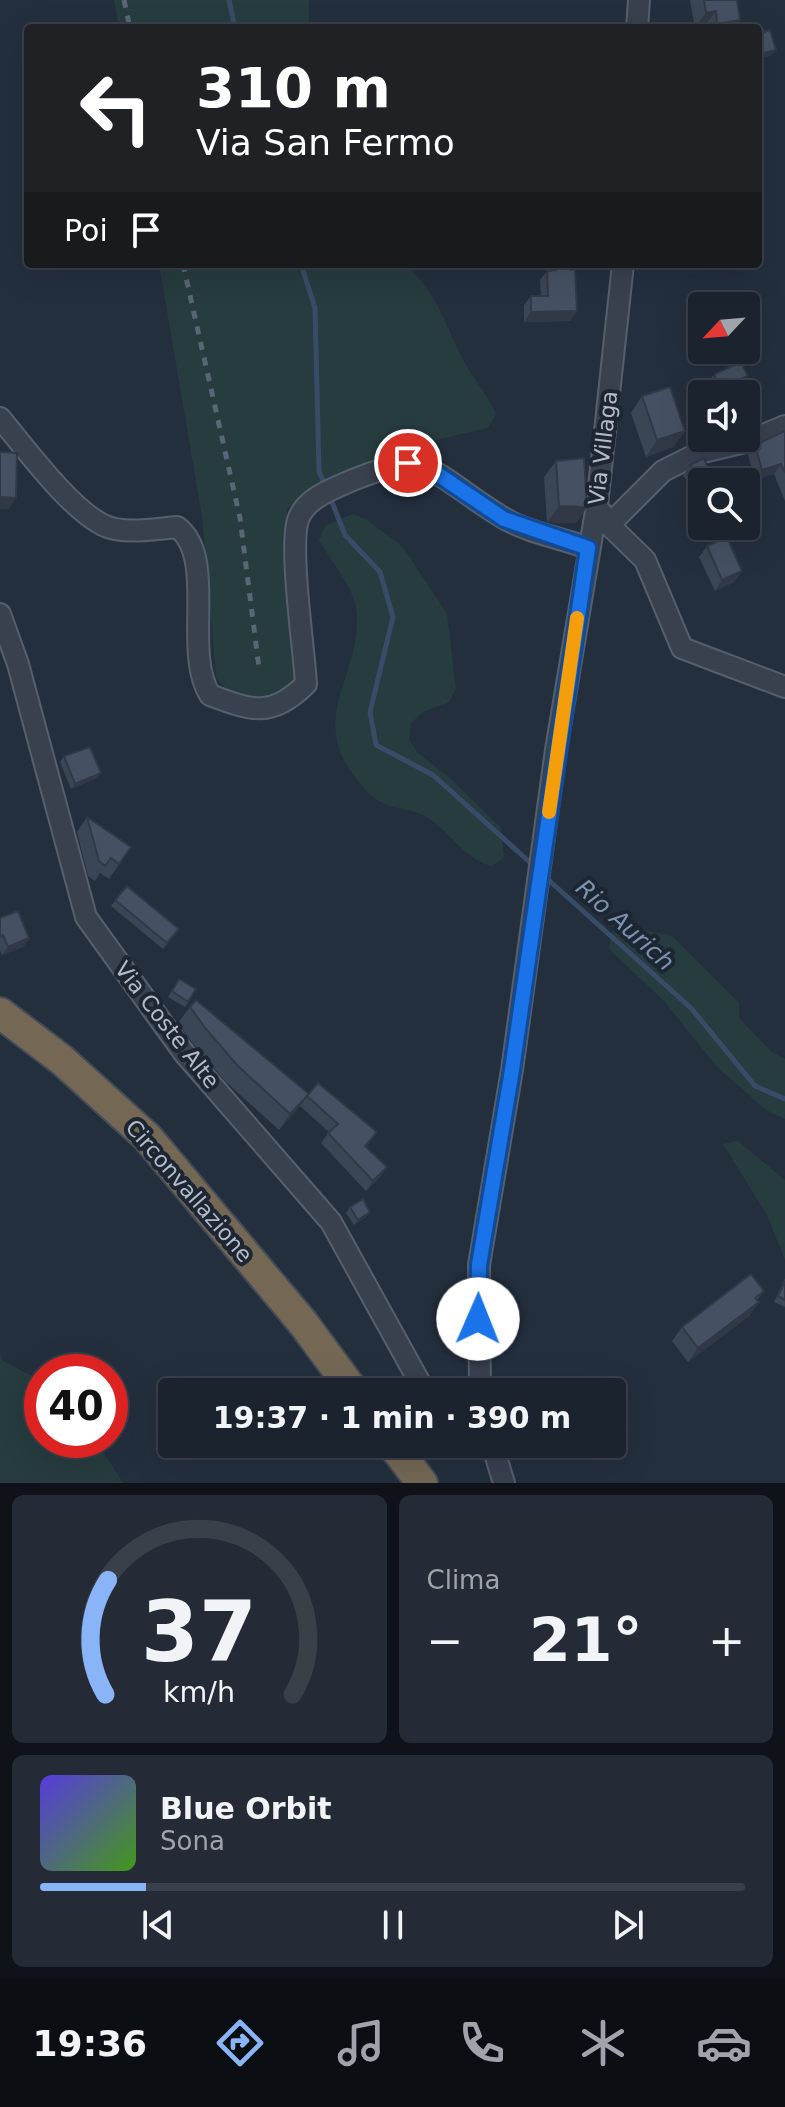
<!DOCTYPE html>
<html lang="it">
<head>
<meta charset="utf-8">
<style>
  :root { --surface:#1b232e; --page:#242b36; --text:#f1f3f6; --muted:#a0a4aa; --line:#39404a; --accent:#8ab4f8 }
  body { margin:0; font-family:"DejaVu Sans",sans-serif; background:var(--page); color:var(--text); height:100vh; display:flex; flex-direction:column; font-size:30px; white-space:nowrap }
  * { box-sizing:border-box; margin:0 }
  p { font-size:26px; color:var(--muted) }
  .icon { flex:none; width:44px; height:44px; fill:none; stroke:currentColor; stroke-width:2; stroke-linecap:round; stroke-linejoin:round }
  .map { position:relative; height:1483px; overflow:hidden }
  .details { display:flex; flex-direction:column; gap:12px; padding:12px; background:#0f1319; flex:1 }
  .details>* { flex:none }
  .hud { position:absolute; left:24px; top:24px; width:738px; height:244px; border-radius:8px; box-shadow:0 8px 32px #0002,0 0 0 2px var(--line); background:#202124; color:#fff; overflow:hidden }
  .needle { width:52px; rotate:244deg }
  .fabs { position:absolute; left:688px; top:292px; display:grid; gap:16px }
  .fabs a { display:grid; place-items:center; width:72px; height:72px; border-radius:8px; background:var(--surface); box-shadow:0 8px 32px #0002,0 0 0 2px var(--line); font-size:40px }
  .speed { position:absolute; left:24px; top:1354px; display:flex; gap:16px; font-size:40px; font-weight:700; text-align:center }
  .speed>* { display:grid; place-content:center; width:104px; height:104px; border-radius:50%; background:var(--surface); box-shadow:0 8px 32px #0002,0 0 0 2px var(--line); line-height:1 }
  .speed .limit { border:12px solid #d22; background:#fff; color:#111 }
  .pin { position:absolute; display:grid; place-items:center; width:68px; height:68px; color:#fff; margin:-34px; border:4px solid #fff; border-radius:50%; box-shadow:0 2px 8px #0007 }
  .me { position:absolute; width:88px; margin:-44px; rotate:1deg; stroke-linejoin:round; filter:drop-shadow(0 0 6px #0008) }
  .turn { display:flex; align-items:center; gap:28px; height:168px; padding:0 40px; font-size:36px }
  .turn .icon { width:104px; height:104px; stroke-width:2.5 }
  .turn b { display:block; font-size:56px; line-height:68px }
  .then { display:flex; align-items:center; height:76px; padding:0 40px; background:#0003; gap:16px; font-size:30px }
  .big { font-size:60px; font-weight:700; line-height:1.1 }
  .details .tile { flex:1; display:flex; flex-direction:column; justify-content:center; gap:12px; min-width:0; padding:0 28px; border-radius:12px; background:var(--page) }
  .details .dial { align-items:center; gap:0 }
  .dial svg { height:208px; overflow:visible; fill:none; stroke:var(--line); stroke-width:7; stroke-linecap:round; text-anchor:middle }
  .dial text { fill:var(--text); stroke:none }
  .song { display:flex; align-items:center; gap:24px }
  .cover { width:96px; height:96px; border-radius:12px; background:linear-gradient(135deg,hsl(250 70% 55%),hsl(100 70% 35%)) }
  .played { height:8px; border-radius:4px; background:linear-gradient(90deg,var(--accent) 15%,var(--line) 15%) }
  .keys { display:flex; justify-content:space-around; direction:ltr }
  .heat { display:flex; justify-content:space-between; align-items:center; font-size:44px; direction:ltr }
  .details .tiles { flex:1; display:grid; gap:12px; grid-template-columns:1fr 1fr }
  .tile:last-child { grid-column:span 2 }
  .trip { position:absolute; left:158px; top:1378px; width:468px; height:80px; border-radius:8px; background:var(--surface); box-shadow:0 8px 32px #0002,0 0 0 2px var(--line); font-weight:700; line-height:80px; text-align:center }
  .dock { display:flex; height:128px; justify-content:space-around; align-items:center; background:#0b0e12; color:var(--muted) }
  .dock .icon { width:56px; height:56px }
  .dock .current { color:var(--accent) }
  .dock b { font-size:36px; color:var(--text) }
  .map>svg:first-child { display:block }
  .green { fill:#263c3f }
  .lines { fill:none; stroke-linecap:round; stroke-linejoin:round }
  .stream { stroke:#394c67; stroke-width:5 }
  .minor-casing { stroke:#565f6c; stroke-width:24 }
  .highway-casing { stroke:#434c59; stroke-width:34 }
  .minor { stroke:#38414e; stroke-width:20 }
  .highway { stroke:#746855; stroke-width:30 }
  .rail { stroke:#5a6575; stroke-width:5; stroke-dasharray:8 8; stroke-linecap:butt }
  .wall { fill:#3b4654 }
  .shaded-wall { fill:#303945 }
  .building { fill:#455162; stroke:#303945; stroke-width:2 }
  .route-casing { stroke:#114b97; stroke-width:20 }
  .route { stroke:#1a73e8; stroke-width:14 }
  .slow { stroke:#f59e0b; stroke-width:14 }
  .labels { text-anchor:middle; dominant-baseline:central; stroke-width:8; stroke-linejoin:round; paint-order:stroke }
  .street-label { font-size:22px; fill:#b4bcc9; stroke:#1d2633 }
  .water-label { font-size:24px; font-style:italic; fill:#7c92b1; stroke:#1d2633 }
</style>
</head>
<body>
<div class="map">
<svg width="785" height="1483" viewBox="0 0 785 1483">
  <rect width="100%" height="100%" fill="#242f3e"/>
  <g class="green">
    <path d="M114,0H309V28H119Z"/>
    <path d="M159,264H404C438,291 446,329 466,365C476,382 488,396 496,414L488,428C416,443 347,467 287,509L296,682L266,700L231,694L216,678L202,517Z"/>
    <path d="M353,514L367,520L403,547L447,614L456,689L449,702L421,713L411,724L409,739L417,752L452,780L501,828L504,858L491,866C463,859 449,829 423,815C409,808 391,809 377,800C367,793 360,783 352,773C311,717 359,676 357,616C357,590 331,562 319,540L325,526Z"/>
    <path d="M623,925L672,936L739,1003V1018L773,1053L785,1059V1119L766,1110L717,1067L664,1001L609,949L611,934Z"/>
    <path d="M738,1141L785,1180V1260L767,1215L723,1144Z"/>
    <path d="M0,1354L3,1361L42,1381V1440H96L123,1483H0Z"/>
  </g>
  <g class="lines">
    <g class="stream">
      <path d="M229,0L235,28"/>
      <path d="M301,264L315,308L319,471L326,488"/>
      <path d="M330,497L345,535L380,572L393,617L370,712L376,745L433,775L534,866"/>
      <path d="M544,876L691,1008L755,1086L785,1099"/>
    </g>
    <defs>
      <g id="minor">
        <path d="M637,28L639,0"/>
        <path d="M0,418C26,449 68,507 103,525C123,535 155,529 177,527C218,557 182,651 210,695C252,711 272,718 306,684C304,648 289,549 298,520C304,502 323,493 339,486C431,445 428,472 502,517C526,532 561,538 588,548"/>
        <path d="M602,513L609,525L663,471L699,453L749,441L785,426"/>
        <path d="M609,525L645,560L682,648L785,687"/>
        <path d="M0,614L18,664L86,917L184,1053L331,1222L425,1392"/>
        <path d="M480,1392L479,1265L512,1070L556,750L597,505L623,264"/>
        <path d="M492,1444L504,1483"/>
      </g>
      <g id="highway">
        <path d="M0,1013L62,1060L147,1137L303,1323L354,1392"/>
        <path d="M392,1444L422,1483"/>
      </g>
    </defs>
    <use href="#minor" class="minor-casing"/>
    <use href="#highway" class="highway-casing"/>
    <use href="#minor" class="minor"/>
    <use href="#highway" class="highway"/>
    <g class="rail">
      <path d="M124,0L130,28"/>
      <path d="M183,264L240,518L259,668"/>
    </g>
  </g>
  <g class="wall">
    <path d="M690,0H737L740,20L734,28H695Z"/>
    <path d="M758,34L772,55L759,59Z"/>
    <path d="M551,264H570L577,311L570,321L524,322V305L531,296H541L540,280L547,271H549V267Z"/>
    <path d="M714,374L744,382L716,394L710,380Z"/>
    <path d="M642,396L685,431L673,447L646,457L631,413Z"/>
    <path d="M785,431V501L774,474L755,480L748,455L755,445Z"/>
    <path d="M556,461L587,507L576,523L547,522L544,477Z"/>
    <path d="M690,465L714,482H702V495L683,476Z"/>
    <path d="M707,546L742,571L734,582L715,591L699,557Z"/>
    <path d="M64,756L97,778L71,789L60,762Z"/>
    <path d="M87,817L131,847L109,879L100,873L95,881L88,876L77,832Z"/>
    <path d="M127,886L179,929L163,949L111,906Z"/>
    <path d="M0,918L29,938L23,947L2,955L0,950Z"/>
    <path d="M179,979L196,989L185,1007L168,997Z"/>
    <path d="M190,1007L309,1094L377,1132L366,1147L387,1167L380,1177L366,1191L321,1143L329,1132L300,1106L279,1130L226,1082L194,1045L178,1023Z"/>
    <path d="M350,1207L366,1217L354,1225L346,1213Z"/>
    <path d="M785,1278V1307L774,1302Z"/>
    <path d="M764,1291L757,1300L759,1302L749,1316L688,1362L672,1341L682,1327Z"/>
  </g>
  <g class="shaded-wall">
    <path d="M716,11L704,27L695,28L706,13Z"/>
    <path d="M740,20L734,28H714L717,24Z"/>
    <path d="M776,50L772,55L759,59L763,53Z"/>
    <path d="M577,311L570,321L524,322L531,312Z"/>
    <path d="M748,376L744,382L716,394L720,388Z"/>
    <path d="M685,431L673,447L646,457L657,440Z"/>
    <path d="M781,464L774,474L755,480L762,470Z"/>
    <path d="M0,497L16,498L9,509H0Z"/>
    <path d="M559,506L587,507L576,523L547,522Z"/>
    <path d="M742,571L734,582L715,591L722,580Z"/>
    <path d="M101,773L97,778L71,789L75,784Z"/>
    <path d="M29,938L23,947L2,955L8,947Z"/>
    <path d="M309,1094L297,1110L279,1130L290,1114Z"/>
    <path d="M387,1167L380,1177L366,1191L373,1181Z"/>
    <path d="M370,1212L366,1217L354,1225L358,1220Z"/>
    <path d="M759,1302L749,1316L688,1362L698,1348Z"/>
  </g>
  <g class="building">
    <path d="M704,0H737L740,20L717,24L716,11L706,13Z"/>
    <path d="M770,30L776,50L763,53L758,34Z"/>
    <path d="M556,264H570L571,270L575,269L577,311L531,312V296H548L547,271L556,270Z"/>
    <path d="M741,362L748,376L720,388L714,374Z"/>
    <path d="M670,387L685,431L657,440L642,396Z"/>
    <path d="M785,431V473L781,464L762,470L755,445Z"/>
    <path d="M0,452L17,453L16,498L0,497Z"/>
    <path d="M584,458L587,507L559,506L556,461Z"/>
    <path d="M704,458L714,482H708L690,465Z"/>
    <path d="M727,537L742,571L722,580L707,546Z"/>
    <path d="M90,747L101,773L75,784L64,756Z"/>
    <path d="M87,817L131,847L119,864L111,858L105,866L99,861Z"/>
    <path d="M127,886L179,929L167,943L115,900Z"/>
    <path d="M18,911L29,938L8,947L3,935L0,936V918Z"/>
    <path d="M179,979L196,989L188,1002L172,991Z"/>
    <path d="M196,1000L309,1094L290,1114L237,1065L206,1029L190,1007Z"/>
    <path d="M318,1083L377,1132L365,1146L387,1167L373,1181L328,1133L338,1124L307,1096Z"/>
    <path d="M363,1199L370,1212L358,1220L350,1207Z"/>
    <path d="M751,1274L764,1291L755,1298L759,1302L698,1348L682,1327Z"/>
    <path d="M785,1281V1300L778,1296Z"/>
  </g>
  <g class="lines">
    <defs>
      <path id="route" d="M408,463L430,469L504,519L588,548L512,1070L479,1265L478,1319"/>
    </defs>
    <use href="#route" class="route-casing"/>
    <use href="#route" class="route"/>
    <path class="slow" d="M549,812L577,618"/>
  </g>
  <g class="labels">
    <g class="street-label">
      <text transform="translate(603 448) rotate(-83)">Via Villaga</text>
      <text transform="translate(167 1025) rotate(52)">Via Coste Alte</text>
      <text transform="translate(189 1191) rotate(49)">Circonvallazione</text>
    </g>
    <g class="water-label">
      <text transform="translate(625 925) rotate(42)">Rio Aurich</text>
    </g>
  </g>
</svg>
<div class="fabs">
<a><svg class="needle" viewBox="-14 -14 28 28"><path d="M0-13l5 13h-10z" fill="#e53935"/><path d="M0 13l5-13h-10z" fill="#a0a4aa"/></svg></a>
<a><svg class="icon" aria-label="sound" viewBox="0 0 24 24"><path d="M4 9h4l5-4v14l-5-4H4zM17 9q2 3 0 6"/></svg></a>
<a><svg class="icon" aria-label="search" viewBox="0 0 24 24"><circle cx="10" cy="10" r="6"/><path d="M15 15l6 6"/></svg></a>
</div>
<div class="speed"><div class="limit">40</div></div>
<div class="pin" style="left:408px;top:463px;background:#d93025"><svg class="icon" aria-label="arrive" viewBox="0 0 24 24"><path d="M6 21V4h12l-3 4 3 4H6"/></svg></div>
<svg class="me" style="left:478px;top:1319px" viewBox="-20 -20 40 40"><circle r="19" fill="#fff"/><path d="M0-13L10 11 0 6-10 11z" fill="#1a73e8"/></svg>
<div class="trip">19:37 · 1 min · 390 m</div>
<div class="hud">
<div class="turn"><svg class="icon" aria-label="left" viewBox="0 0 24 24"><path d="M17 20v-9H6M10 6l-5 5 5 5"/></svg><div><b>310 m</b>Via San Fermo</div></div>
<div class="then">Poi<svg class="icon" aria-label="arrive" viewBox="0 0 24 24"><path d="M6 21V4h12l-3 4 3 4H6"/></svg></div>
</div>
</div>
<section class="details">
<div class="tiles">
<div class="tile dial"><svg viewBox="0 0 100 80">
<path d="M14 69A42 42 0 1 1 86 69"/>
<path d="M14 69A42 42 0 0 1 15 25" stroke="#8ab4f8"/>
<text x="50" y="56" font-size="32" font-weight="700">37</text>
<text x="50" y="72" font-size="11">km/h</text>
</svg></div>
<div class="tile"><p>Clima</p>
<div class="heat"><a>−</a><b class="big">21°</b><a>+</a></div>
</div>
<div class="tile">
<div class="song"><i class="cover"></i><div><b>Blue Orbit</b><p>Sona</p></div></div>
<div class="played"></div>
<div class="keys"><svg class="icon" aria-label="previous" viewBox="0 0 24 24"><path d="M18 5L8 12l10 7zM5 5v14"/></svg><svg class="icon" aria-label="pause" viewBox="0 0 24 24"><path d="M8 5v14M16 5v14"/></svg><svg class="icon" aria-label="next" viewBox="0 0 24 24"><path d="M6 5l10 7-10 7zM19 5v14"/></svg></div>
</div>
</div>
</section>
<nav class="dock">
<b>19:36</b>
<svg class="icon current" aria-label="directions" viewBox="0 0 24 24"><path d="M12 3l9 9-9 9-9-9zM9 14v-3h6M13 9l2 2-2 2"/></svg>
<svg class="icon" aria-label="music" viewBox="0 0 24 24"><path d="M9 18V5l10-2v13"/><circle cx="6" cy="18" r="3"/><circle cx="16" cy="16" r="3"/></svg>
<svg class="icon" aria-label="phone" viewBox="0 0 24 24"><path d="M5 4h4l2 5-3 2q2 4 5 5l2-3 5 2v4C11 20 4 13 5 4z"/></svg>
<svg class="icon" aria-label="climate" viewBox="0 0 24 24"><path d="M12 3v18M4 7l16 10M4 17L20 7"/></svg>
<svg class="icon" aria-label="car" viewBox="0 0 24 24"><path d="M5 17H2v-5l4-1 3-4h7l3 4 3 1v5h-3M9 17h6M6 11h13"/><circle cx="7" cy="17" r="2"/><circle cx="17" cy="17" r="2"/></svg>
</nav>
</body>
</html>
